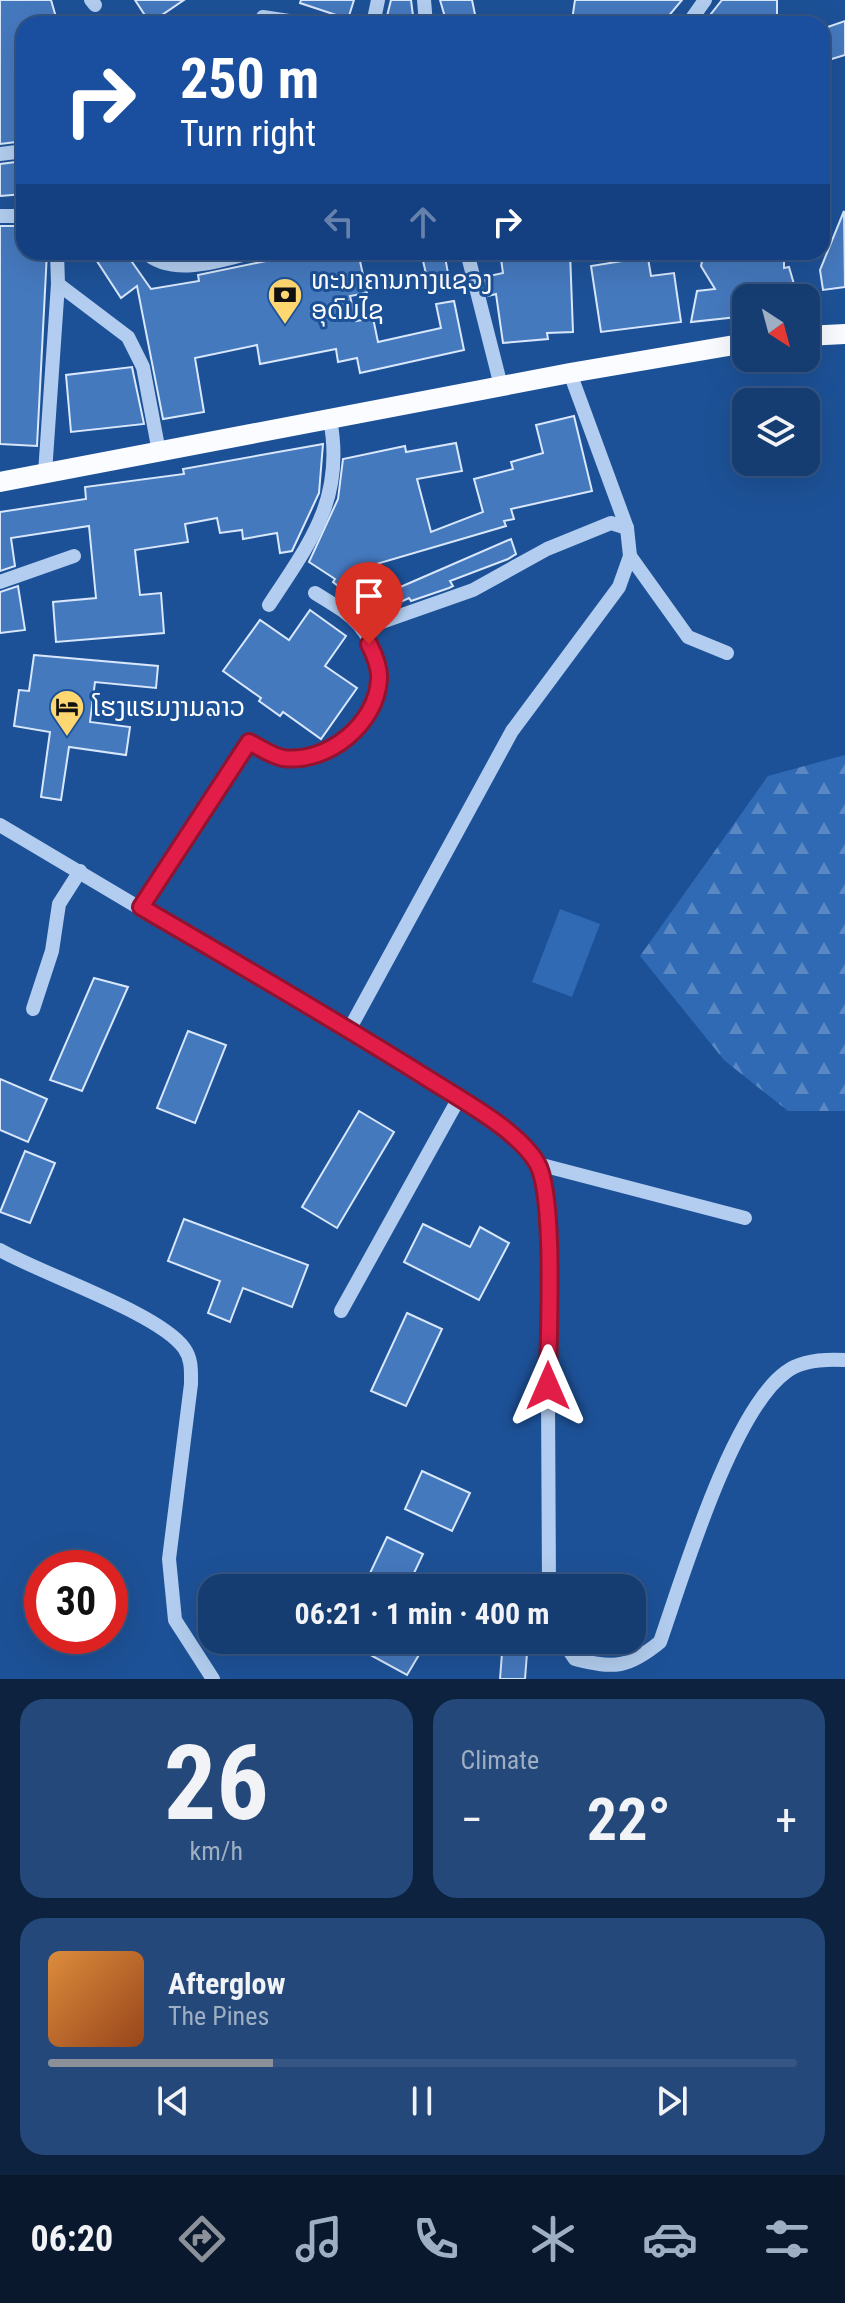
<!DOCTYPE html>
<html lang="en">
<head>
<meta charset="utf-8">
<style>
  :root { --surface:#163d71; --page:#234879; --text:#f1f3f6; --muted:#9eaec3; --line:#355684; --accent:#8c9099 }
  body { margin:0; font-family:"Roboto Condensed","Noto Sans Lao",sans-serif; background:var(--page); color:var(--text); height:100vh; display:flex; flex-direction:column; font-size:30px; white-space:nowrap }
  * { box-sizing:border-box; margin:0 }
  p { font-size:26px; color:var(--muted) }
  .icon { flex:none; width:44px; height:44px; fill:none; stroke:currentColor; stroke-width:2; stroke-linecap:round; stroke-linejoin:round }
  .map { position:relative; height:1679px; overflow:hidden }
  .side { display:flex; flex-direction:column; gap:20px; padding:20px; background:#0c223e; flex:1 }
  .side>* { flex:none }
  .top-card { position:absolute; left:16px; top:16px; width:814px; height:244px; border-radius:24px; box-shadow:0 8px 32px #0002,0 0 0 2px var(--line); background:#1a4fa0; color:#fff; overflow:hidden }
  .needle { width:52px; rotate:144deg }
  .fabs { position:absolute; left:732px; top:284px; display:grid; gap:16px }
  .fabs a { display:grid; place-items:center; width:88px; height:88px; border-radius:16px; background:var(--surface); box-shadow:0 8px 32px #0002,0 0 0 2px var(--line); font-size:40px }
  .speed { position:absolute; left:24px; top:1550px; display:flex; gap:16px; font-size:40px; font-weight:700; text-align:center }
  .speed>* { display:grid; place-content:center; width:104px; height:104px; border-radius:50%; background:var(--surface); box-shadow:0 8px 32px #0002,0 0 0 2px var(--line); line-height:1 }
  .speed .limit { border:12px solid #d22; background:#fff; color:#111 }
  .pin { position:absolute; display:grid; place-items:center; width:68px; height:68px; color:#fff; margin:-82px -34px; border-radius:50% 50% 50% 0; rotate:-45deg; box-shadow:0 0 8px #0007 }
  .pin .icon { rotate:45deg }
  .me { position:absolute; width:88px; margin:-44px; rotate:0deg; stroke-linejoin:round; filter:drop-shadow(0 0 6px #0008) }
  .turn { display:flex; align-items:center; gap:28px; height:168px; padding:0 32px; font-size:36px }
  .turn .icon { width:104px; height:104px; stroke-width:2.5 }
  .turn b { display:block; font-size:56px; line-height:68px }
  .lanes { display:flex; align-items:center; height:76px; padding:0 32px; background:#0003; justify-content:center; gap:40px; direction:ltr }
  .lanes .off { opacity:.35 }
  .big { font-size:60px; font-weight:700; line-height:1.1 }
  .side .widget { flex:1; display:flex; flex-direction:column; justify-content:center; gap:12px; min-width:0; padding:0 28px; border-radius:24px; background:var(--page) }
  .side .dial { align-items:center; gap:0 }
  .dial b { font-size:104px; line-height:1 }
  .song { display:flex; align-items:center; gap:24px }
  .cover { width:96px; height:96px; border-radius:12px; background:linear-gradient(135deg,hsl(30 70% 55%),hsl(20 70% 35%)) }
  .played { height:8px; border-radius:4px; background:linear-gradient(90deg,var(--accent) 30%,var(--line) 30%) }
  .keys { display:flex; justify-content:space-around; direction:ltr }
  .heat { display:flex; justify-content:space-between; align-items:center; font-size:44px; direction:ltr }
  .side .tiles { flex:1; display:grid; gap:20px; grid-template-columns:1fr 1fr }
  .widget:last-child { grid-column:span 2 }
  .trip { position:absolute; left:198px; top:1574px; width:448px; height:80px; border-radius:24px; background:var(--surface); box-shadow:0 8px 32px #0002,0 0 0 2px var(--line); font-weight:700; line-height:80px; text-align:center }
  .dock { display:flex; height:128px; justify-content:space-around; align-items:center; background:#09182d; color:var(--muted) }
  .dock .icon { width:56px; height:56px }
  .dock .active { color:var(--accent) }
  .dock b { font-size:36px; color:var(--text) }
  .map>svg:first-child { display:block }
  .forest { fill:url(#forest-firs) }
  .garden { fill:#316ab4 }
  .building { fill:#4579be; stroke:#d8e7fb; stroke-width:2 }
  .lines { fill:none; stroke-linecap:round; stroke-linejoin:round }
  .minor { stroke:#b2cdef; stroke-width:14 }
  .major { stroke:#fafcff; stroke-width:20 }
  .route-casing { stroke:#92132f; stroke-width:20 }
  .route { stroke:#e11d48; stroke-width:14 }
  .labels { text-anchor:middle; dominant-baseline:central; stroke-width:6; stroke-linejoin:round; paint-order:stroke }
  .poi-label { font-size:26px; fill:#fff; stroke:#1d5197; text-anchor:start }
</style>
</head>
<body>
<div class="map">
<svg width="845" height="1679" viewBox="0 0 845 1679">
  <defs>
    <pattern id="forest-firs" width="22" height="20" patternUnits="userSpaceOnUse" patternTransform="scale(2)"><rect width="22" height="20" fill="#316ab4"/><path d="M5 1l3.5 6h-7zM16 11l3.5 6h-7z" fill="#5a88c3"/></pattern>
  </defs>
  <rect width="100%" height="100%" fill="#1d5197"/>
  <path class="forest" d="M845,755V1111H788L724,1060L640,956L768,776Z"/>
  <path class="garden" d="M560,909L600,924L572,997L532,982Z"/>
  <g class="building">
    <path d="M0,0H51L58,24H24V141L0,144Z"/>
    <path d="M135,0H184L150,23Z"/>
    <path d="M301,0H354L348,19L300,3Z"/>
    <path d="M391,0H411L414,24H385Z"/>
    <path d="M440,0H472L477,24H447Z"/>
    <path d="M575,0H682L662,24L572,20Z"/>
    <path d="M722,0H777V24H703Z"/>
    <path d="M845,21V55L822,62V29Z"/>
    <path d="M24,161V194L0,196V164Z"/>
    <path d="M844,211L845,287L823,290L820,270Z"/>
    <path d="M0,226H24V252H47L37,446L0,444Z"/>
    <path d="M91,252H125L151,289L199,281L198,275L310,252H358L367,293L350,296L356,321L373,318L378,342L441,328L436,304L454,301L464,350L360,373L357,358L338,362L336,349L260,364L257,345L195,358L204,412L163,419L137,286L121,298Z"/>
    <path d="M421,252H444L448,273L427,278Z"/>
    <path d="M500,252H570L573,332L547,333L548,339L503,343L496,294L488,296L485,277L503,273Z"/>
    <path d="M628,252H647L651,276L674,273L681,322L601,332L591,266L629,260Z"/>
    <path d="M704,252H784V268L789,267L798,298H746V316L691,322L697,291L715,289L701,266Z"/>
    <path d="M132,367L144,424L71,432L66,375Z"/>
    <path d="M574,416L592,491L511,509L514,519L504,521L506,526L366,567L398,588L511,539L516,554L508,559L450,581L453,586L449,588L411,601L409,598L381,611L351,588L347,593L333,582L335,579L309,562L338,499L343,459L405,446L406,452L456,443L462,471L417,479L431,532L483,512L474,479L513,469L511,462L543,453L536,425Z"/>
    <path d="M323,444L319,493L292,551L280,553L277,533L243,539L242,530L220,533L217,518L185,524L188,542L135,550L140,595L161,593L164,633L56,642L53,602L96,598L89,526L11,538L15,566L0,571V512L86,499L85,487L184,474L183,469Z"/>
    <path d="M18,586L25,630L0,633V592Z"/>
    <path d="M310,610L346,636L325,666L357,688L321,739L283,712L280,716L259,701L261,698L223,671L260,620L289,640Z"/>
    <path d="M34,655L158,666L156,688L95,682L90,722L130,727L126,755L69,747L61,800L41,797L50,732L14,726L19,690L29,691Z"/>
    <path d="M94,978L128,987L82,1091L50,1080Z"/>
    <path d="M188,1031L226,1045L195,1123L157,1108Z"/>
    <path d="M0,1079L47,1099L28,1142L0,1130Z"/>
    <path d="M359,1111L394,1132L337,1228L302,1207Z"/>
    <path d="M25,1151L55,1163L30,1223L0,1212Z"/>
    <path d="M184,1219L308,1265L292,1307L243,1288L230,1322L208,1313L220,1281L168,1261Z"/>
    <path d="M423,1224L470,1247L480,1227L509,1243L479,1300L404,1262Z"/>
    <path d="M407,1313L442,1329L406,1406L371,1391Z"/>
    <path d="M422,1471L470,1493L452,1531L405,1509Z"/>
    <path d="M387,1537L423,1554L407,1588H363Z"/>
    <path d="M343,1640H409L423,1648L407,1675Z"/>
    <path d="M503,1640H528L525,1679H500Z"/>
  </g>
  <g class="lines">
    <g class="minor">
      <path d="M91,0L95,5"/>
      <path d="M424,0L426,24"/>
      <path d="M263,17L308,24"/>
      <path d="M373,24L378,0"/>
      <path d="M688,24L705,0"/>
      <path d="M0,154L24,151"/>
      <path d="M0,216H24"/>
      <path d="M145,252C172,278 223,260 254,252"/>
      <path d="M467,252L501,386"/>
      <path d="M58,284L128,337L143,367L159,452"/>
      <path d="M45,473L58,284L57,252"/>
      <path d="M630,556L688,637L727,653"/>
      <path d="M0,582L74,556"/>
      <path d="M269,605C311,541 345,498 330,419"/>
      <path d="M362,629L473,590L547,549L611,523L627,528"/>
      <path d="M0,825L459,1098L518,1141L538,1164L547,1202L549,1588"/>
      <path d="M141,907L249,742C259,747 272,756 283,758C353,767 405,681 360,626C348,612 331,603 315,593"/>
      <path d="M33,1009L52,951L59,904L80,871"/>
      <path d="M349,1030L512,731L619,587L630,556L627,528L570,373"/>
      <path d="M538,1164L745,1218"/>
      <path d="M0,1250C44,1275 159,1313 184,1348C192,1359 191,1371 191,1384L169,1559L175,1620L213,1679"/>
      <path d="M341,1311L459,1098"/>
      <path d="M562,1640L575,1659C615,1669 628,1668 660,1642C683,1576 732,1411 786,1372C801,1360 827,1359 845,1360"/>
    </g>
    <g class="major">
      <path d="M806,336L845,334"/>
      <path d="M0,482L570,373L746,343"/>
    </g>
  </g>
  <g class="lines">
    <defs>
      <path id="route" d="M369,644C374,654 380,667 379,679C377,724 327,764 283,758C272,756 259,747 249,742L141,907C237,963 333,1019 427,1078C460,1099 518,1130 537,1163C556,1196 548,1340 548,1386"/>
    </defs>
    <use href="#route" class="route-casing"/>
    <use href="#route" class="route"/>
  </g>
  <defs>
    <symbol id="bank-pin" viewBox="-11 -11 22 30"><path d="M0 17L-7.5 6A9.5 9.5 0 1 1 7.5 6Z" fill="#fed771" stroke="#1d5197"/><path d="M-6-4H6V4H-6ZM0-2.3a2.3 2.3 0 1 0 0 4.6a2.3 2.3 0 1 0 0-4.6Z" fill="#111"/></symbol>
    <symbol id="hotel-pin" viewBox="-11 -11 22 30"><path d="M0 17L-7.5 6A9.5 9.5 0 1 1 7.5 6Z" fill="#fed771" stroke="#1d5197"/><path d="M-6-4.5h1.5V1H6V5H4.5V3h-9V5H-6ZM-4 0a1.8 1.8 0 1 1 3.6 0ZM.5 0V-2.5h3Q6-2.5 6 0Z" fill="#111"/></symbol>
  </defs>
  <g fill-rule="evenodd">
    <use href="#bank-pin" x="265" y="275" width="40" height="54"/>
    <use href="#hotel-pin" x="47" y="687" width="40" height="54"/>
  </g>
  <g class="labels">
    <g class="poi-label">
      <text x="311" y="280">ທະນາຄານກາງແຊວງ<tspan x="311" dy="30">ອຸດົມໄຊ</tspan></text>
      <text x="93" y="707">ໂຮງແຮມງາມລາວ</text>
    </g>
  </g>
</svg>
<div class="fabs">
<a><svg class="needle" viewBox="-14 -14 28 28"><path d="M0-13l5 13h-10z" fill="#e53935"/><path d="M0 13l5-13h-10z" fill="#9eaec3"/></svg></a>
<a><svg class="icon" aria-label="layers" viewBox="0 0 24 24"><path d="M12 4l9 5-9 5-9-5zM3 14l9 5 9-5"/></svg></a>
</div>
<div class="speed"><div class="limit">30</div></div>
<div class="pin" style="left:369px;top:644px;background:#d93025"><svg class="icon" aria-label="arrive" viewBox="0 0 24 24"><path d="M6 21V4h12l-3 4 3 4H6"/></svg></div>
<svg class="me" style="left:548px;top:1386px" viewBox="-20 -20 40 40"><path d="M0-17L14 15 0 8-14 15z" fill="#e11d48" stroke="#fff" stroke-width="4"/></svg>
<div class="trip">06:21 · 1 min · 400 m</div>
<div class="top-card">
<div class="turn"><svg class="icon" aria-label="right" viewBox="0 0 24 24"><path d="M7 20v-9h11M14 6l5 5-5 5"/></svg><div><b>250 m</b>Turn right</div></div>
<div class="lanes"><svg class="icon off" aria-label="left" viewBox="0 0 24 24"><path d="M17 20v-9H6M10 6l-5 5 5 5"/></svg><svg class="icon off" aria-label="ahead" viewBox="0 0 24 24"><path d="M12 20V5M6 11l6-6 6 6"/></svg><svg class="icon" aria-label="right" viewBox="0 0 24 24"><path d="M7 20v-9h11M14 6l5 5-5 5"/></svg></div>
</div>
</div>
<section class="side">
<div class="tiles">
<div class="widget dial"><b>26</b><p>km/h</p></div>
<div class="widget"><p>Climate</p>
<div class="heat"><a>−</a><b class="big">22°</b><a>+</a></div>
</div>
<div class="widget">
<div class="song"><i class="cover"></i><div><b>Afterglow</b><p>The Pines</p></div></div>
<div class="played"></div>
<div class="keys"><svg class="icon" aria-label="previous" viewBox="0 0 24 24"><path d="M18 5L8 12l10 7zM5 5v14"/></svg><svg class="icon" aria-label="pause" viewBox="0 0 24 24"><path d="M8 5v14M16 5v14"/></svg><svg class="icon" aria-label="next" viewBox="0 0 24 24"><path d="M6 5l10 7-10 7zM19 5v14"/></svg></div>
</div>
</div>
</section>
<nav class="dock">
<b>06:20</b>
<svg class="icon active" aria-label="directions" viewBox="0 0 24 24"><path d="M12 3l9 9-9 9-9-9zM9 14v-3h6M13 9l2 2-2 2"/></svg>
<svg class="icon" aria-label="music" viewBox="0 0 24 24"><path d="M9 18V5l10-2v13"/><circle cx="6" cy="18" r="3"/><circle cx="16" cy="16" r="3"/></svg>
<svg class="icon" aria-label="phone" viewBox="0 0 24 24"><path d="M5 4h4l2 5-3 2q2 4 5 5l2-3 5 2v4C11 20 4 13 5 4z"/></svg>
<svg class="icon" aria-label="climate" viewBox="0 0 24 24"><path d="M12 3v18M4 7l16 10M4 17L20 7"/></svg>
<svg class="icon" aria-label="car" viewBox="0 0 24 24"><path d="M5 17H2v-5l4-1 3-4h7l3 4 3 1v5h-3M9 17h6M6 11h13"/><circle cx="7" cy="17" r="2"/><circle cx="17" cy="17" r="2"/></svg>
<svg class="icon" aria-label="filters" viewBox="0 0 24 24"><path d="M4 7h16M4 17h16"/><circle cx="9" cy="7" r="2"/><circle cx="15" cy="17" r="2"/></svg>
</nav>
</body>
</html>
